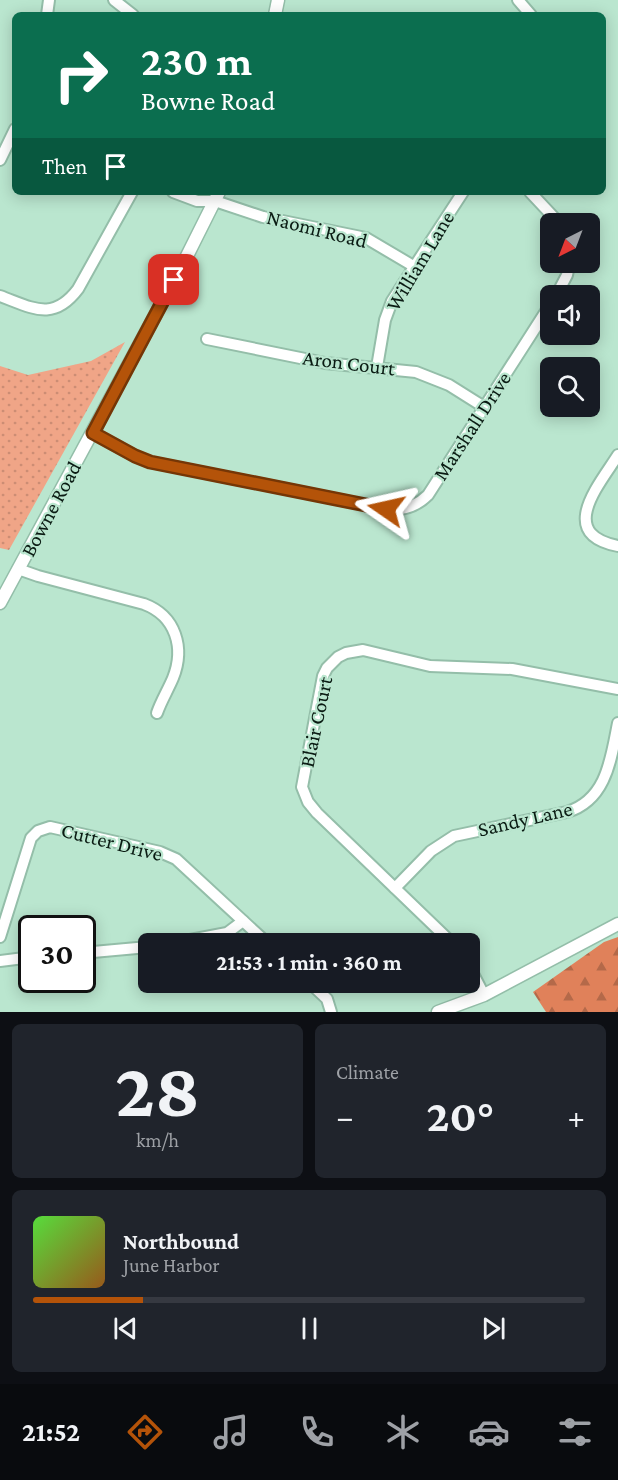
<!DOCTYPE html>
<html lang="en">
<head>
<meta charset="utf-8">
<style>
  :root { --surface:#171b24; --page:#20242c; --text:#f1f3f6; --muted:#9ea1a6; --line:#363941; --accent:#b45309 }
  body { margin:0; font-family:"Crimson Pro",serif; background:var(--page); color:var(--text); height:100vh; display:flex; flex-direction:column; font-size:22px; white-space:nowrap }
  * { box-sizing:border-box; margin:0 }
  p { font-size:20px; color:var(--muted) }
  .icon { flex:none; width:33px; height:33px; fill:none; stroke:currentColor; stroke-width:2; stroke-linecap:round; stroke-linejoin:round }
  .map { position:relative; height:1012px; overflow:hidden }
  .sheet { display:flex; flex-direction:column; gap:12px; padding:12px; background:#0d0f14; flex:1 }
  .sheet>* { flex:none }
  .banner { position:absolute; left:12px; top:12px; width:594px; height:183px; border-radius:9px; box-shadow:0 3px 15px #0003; background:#0b6e4f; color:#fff; overflow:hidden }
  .needle { width:39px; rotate:222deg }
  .fabs { position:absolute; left:540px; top:213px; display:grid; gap:12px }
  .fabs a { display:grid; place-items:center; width:60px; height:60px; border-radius:9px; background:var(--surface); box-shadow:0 3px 15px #0003; font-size:30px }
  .speed { position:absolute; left:18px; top:915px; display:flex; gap:12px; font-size:30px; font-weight:700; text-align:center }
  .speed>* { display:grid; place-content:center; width:78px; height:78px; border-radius:50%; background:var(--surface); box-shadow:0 3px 15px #0003; line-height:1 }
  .speed .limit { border:3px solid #111; border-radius:9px; background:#fff; color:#111 }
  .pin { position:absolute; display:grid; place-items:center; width:51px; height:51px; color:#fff; margin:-26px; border-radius:12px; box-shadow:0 3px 9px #0006 }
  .me { position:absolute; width:66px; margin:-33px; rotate:281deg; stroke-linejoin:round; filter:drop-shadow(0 0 4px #0008) }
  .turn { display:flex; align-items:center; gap:21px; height:126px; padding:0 30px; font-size:27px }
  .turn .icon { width:78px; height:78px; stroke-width:2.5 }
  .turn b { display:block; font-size:42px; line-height:51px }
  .then { display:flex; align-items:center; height:57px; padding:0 30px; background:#0003; gap:12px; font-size:22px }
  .big { font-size:45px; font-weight:700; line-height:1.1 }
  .sheet .card { flex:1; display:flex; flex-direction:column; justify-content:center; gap:9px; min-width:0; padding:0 21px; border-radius:9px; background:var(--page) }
  .sheet .dial { align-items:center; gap:0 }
  .dial b { font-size:78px; line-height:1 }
  .song { display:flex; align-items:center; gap:18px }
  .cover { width:72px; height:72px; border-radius:9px; background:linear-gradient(135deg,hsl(110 70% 55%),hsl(30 70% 35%)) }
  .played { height:6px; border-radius:3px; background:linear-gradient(90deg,var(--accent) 20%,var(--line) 20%) }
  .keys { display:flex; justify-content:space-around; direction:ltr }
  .heat { display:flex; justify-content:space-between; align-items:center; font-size:33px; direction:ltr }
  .sheet .tiles { flex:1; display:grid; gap:12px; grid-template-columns:1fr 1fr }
  .card:last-child { grid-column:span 2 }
  .trip { position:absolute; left:138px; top:933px; width:342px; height:60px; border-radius:9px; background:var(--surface); box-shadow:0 3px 15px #0003; font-weight:700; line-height:60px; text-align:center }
  .menu { display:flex; height:96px; justify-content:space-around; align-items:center; background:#090b0e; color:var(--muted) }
  .menu .icon { width:42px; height:42px }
  .menu .on { color:var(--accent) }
  .menu b { font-size:27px; color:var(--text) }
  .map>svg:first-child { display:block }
  .grass { fill:url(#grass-dots) }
  .forest { fill:url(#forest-firs) }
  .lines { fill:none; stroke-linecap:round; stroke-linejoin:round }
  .minor-casing { stroke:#94bea9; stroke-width:14 }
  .tertiary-casing { stroke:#94bea9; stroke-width:15 }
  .minor { stroke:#fff; stroke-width:10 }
  .tertiary { stroke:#fff; stroke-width:12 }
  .route-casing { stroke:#753606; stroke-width:15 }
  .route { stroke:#b45309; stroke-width:10 }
  .labels { text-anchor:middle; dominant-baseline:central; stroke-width:4.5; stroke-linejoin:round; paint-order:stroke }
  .street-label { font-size:21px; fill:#0a1b13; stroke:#bae6cf }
</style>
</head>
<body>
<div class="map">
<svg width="618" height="1012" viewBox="0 0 618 1012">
  <defs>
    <pattern id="grass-dots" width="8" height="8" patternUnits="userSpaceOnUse" patternTransform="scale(1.5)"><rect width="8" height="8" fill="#f0a587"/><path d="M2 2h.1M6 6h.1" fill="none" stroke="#cc8d74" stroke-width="1.8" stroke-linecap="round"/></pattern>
    <pattern id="forest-firs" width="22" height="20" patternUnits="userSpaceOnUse" patternTransform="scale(1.5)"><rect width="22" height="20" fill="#e0815a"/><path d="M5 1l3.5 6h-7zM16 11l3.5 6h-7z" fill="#b46949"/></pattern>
  </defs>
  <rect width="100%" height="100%" fill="#bae6cf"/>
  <path class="grass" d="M125,342L9,550L0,548V366L28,375L91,361Z"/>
  <path class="forest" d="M618,937V1012H546L533,992L604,942Z"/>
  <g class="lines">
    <defs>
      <g id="minor">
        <path d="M114,0L133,15"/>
        <path d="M518,0L531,15"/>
        <path d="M47,15L49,0"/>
        <path d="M0,160L15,129"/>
        <path d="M173,192L197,201H215L263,217L366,238L415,267"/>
        <path d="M530,192L560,224"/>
        <path d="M0,296C33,308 53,322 78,289L132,192"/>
        <path d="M556,296L567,275L570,262"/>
        <path d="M207,339L325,363L416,372L449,385L484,407"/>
        <path d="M377,367L385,320L392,301L463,192"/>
        <path d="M93,433L135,456L150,462L386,509C402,511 416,507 428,495L550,305"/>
        <path d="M618,455C599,485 556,534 618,546"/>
        <path d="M18,569L38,576L144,604C176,616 185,648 173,678C168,690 161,701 157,713"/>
        <path d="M395,888L431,851L454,836L567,812C607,800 611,758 618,723"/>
        <path d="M0,937L31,838L38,831L50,827L160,852L176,859L268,944"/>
        <path d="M169,944L227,933L243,921"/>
        <path d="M453,944L317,813L308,802L302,787L323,676L327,668L338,657L346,653L363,650L430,666L512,669L618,689"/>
        <path d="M82,953L148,947"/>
        <path d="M0,961L32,957"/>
        <path d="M470,968L484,995"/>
        <path d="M309,982L327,999L331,1012"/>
      </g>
      <g id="tertiary">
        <path d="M275,15L278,0"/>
        <path d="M0,603L185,260L219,192"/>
        <path d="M438,1012L484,995L618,924"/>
      </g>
    </defs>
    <use href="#minor" class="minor-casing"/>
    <use href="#tertiary" class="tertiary-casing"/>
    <use href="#minor" class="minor"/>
    <use href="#tertiary" class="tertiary"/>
  </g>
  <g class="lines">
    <defs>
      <path id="route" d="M174,280L93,433L135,456L150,462L386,509"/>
    </defs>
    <use href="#route" class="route-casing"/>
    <use href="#route" class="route"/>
  </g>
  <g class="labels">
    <g class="street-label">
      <text transform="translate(317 229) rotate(14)">Naomi Road</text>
      <text transform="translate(420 261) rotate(-59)">William Lane</text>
      <text transform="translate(349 363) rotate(7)">Aron Court</text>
      <text transform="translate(472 426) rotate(-57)">Marshall Drive</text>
      <text transform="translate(51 509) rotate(-62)">Bowne Road</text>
      <text transform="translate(316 722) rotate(-78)">Blair Court</text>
      <text transform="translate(525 819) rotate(-13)">Sandy Lane</text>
      <text transform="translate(112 842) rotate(14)">Cutter Drive</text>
    </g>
  </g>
</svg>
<div class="fabs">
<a><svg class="needle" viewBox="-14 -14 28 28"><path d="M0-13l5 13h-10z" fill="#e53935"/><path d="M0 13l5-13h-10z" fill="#9ea1a6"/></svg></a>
<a><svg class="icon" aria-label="sound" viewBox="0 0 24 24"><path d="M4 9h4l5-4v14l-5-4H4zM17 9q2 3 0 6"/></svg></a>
<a><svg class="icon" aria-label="search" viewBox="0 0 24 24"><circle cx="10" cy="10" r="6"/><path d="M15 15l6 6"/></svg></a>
</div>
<div class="speed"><div class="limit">30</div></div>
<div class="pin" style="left:174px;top:280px;background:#d93025"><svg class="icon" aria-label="arrive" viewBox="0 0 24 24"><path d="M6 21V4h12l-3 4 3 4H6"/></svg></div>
<svg class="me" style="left:386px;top:509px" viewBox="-20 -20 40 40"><path d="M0-17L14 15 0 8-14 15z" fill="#b45309" stroke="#fff" stroke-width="4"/></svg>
<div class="trip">21:53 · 1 min · 360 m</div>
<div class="banner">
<div class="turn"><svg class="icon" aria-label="right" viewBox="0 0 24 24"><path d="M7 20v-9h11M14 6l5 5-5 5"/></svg><div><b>230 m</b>Bowne Road</div></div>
<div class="then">Then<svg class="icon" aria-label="arrive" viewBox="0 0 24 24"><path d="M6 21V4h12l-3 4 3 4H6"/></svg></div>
</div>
</div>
<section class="sheet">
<div class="tiles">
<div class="card dial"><b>28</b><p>km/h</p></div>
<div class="card"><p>Climate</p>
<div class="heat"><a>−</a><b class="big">20°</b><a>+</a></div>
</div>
<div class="card">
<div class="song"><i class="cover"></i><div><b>Northbound</b><p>June Harbor</p></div></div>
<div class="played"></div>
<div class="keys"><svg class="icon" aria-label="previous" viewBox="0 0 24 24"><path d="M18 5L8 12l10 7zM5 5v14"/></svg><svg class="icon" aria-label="pause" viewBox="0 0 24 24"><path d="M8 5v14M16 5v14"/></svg><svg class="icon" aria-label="next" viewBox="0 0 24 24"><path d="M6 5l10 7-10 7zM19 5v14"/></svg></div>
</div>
</div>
</section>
<nav class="menu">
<b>21:52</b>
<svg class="icon on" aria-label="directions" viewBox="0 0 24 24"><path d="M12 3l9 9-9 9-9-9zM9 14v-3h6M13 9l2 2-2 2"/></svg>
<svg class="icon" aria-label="music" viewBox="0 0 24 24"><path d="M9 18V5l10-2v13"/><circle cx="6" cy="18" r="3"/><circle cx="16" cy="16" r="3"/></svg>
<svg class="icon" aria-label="phone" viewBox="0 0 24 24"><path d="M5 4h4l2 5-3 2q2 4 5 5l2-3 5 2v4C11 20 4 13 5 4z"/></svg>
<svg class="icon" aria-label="climate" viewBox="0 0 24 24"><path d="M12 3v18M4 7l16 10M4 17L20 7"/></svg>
<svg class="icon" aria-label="car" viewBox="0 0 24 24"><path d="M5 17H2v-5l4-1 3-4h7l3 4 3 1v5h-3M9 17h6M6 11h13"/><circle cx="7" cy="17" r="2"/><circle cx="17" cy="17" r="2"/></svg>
<svg class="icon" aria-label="filters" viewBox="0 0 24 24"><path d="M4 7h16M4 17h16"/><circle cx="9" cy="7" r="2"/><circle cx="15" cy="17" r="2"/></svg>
</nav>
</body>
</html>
